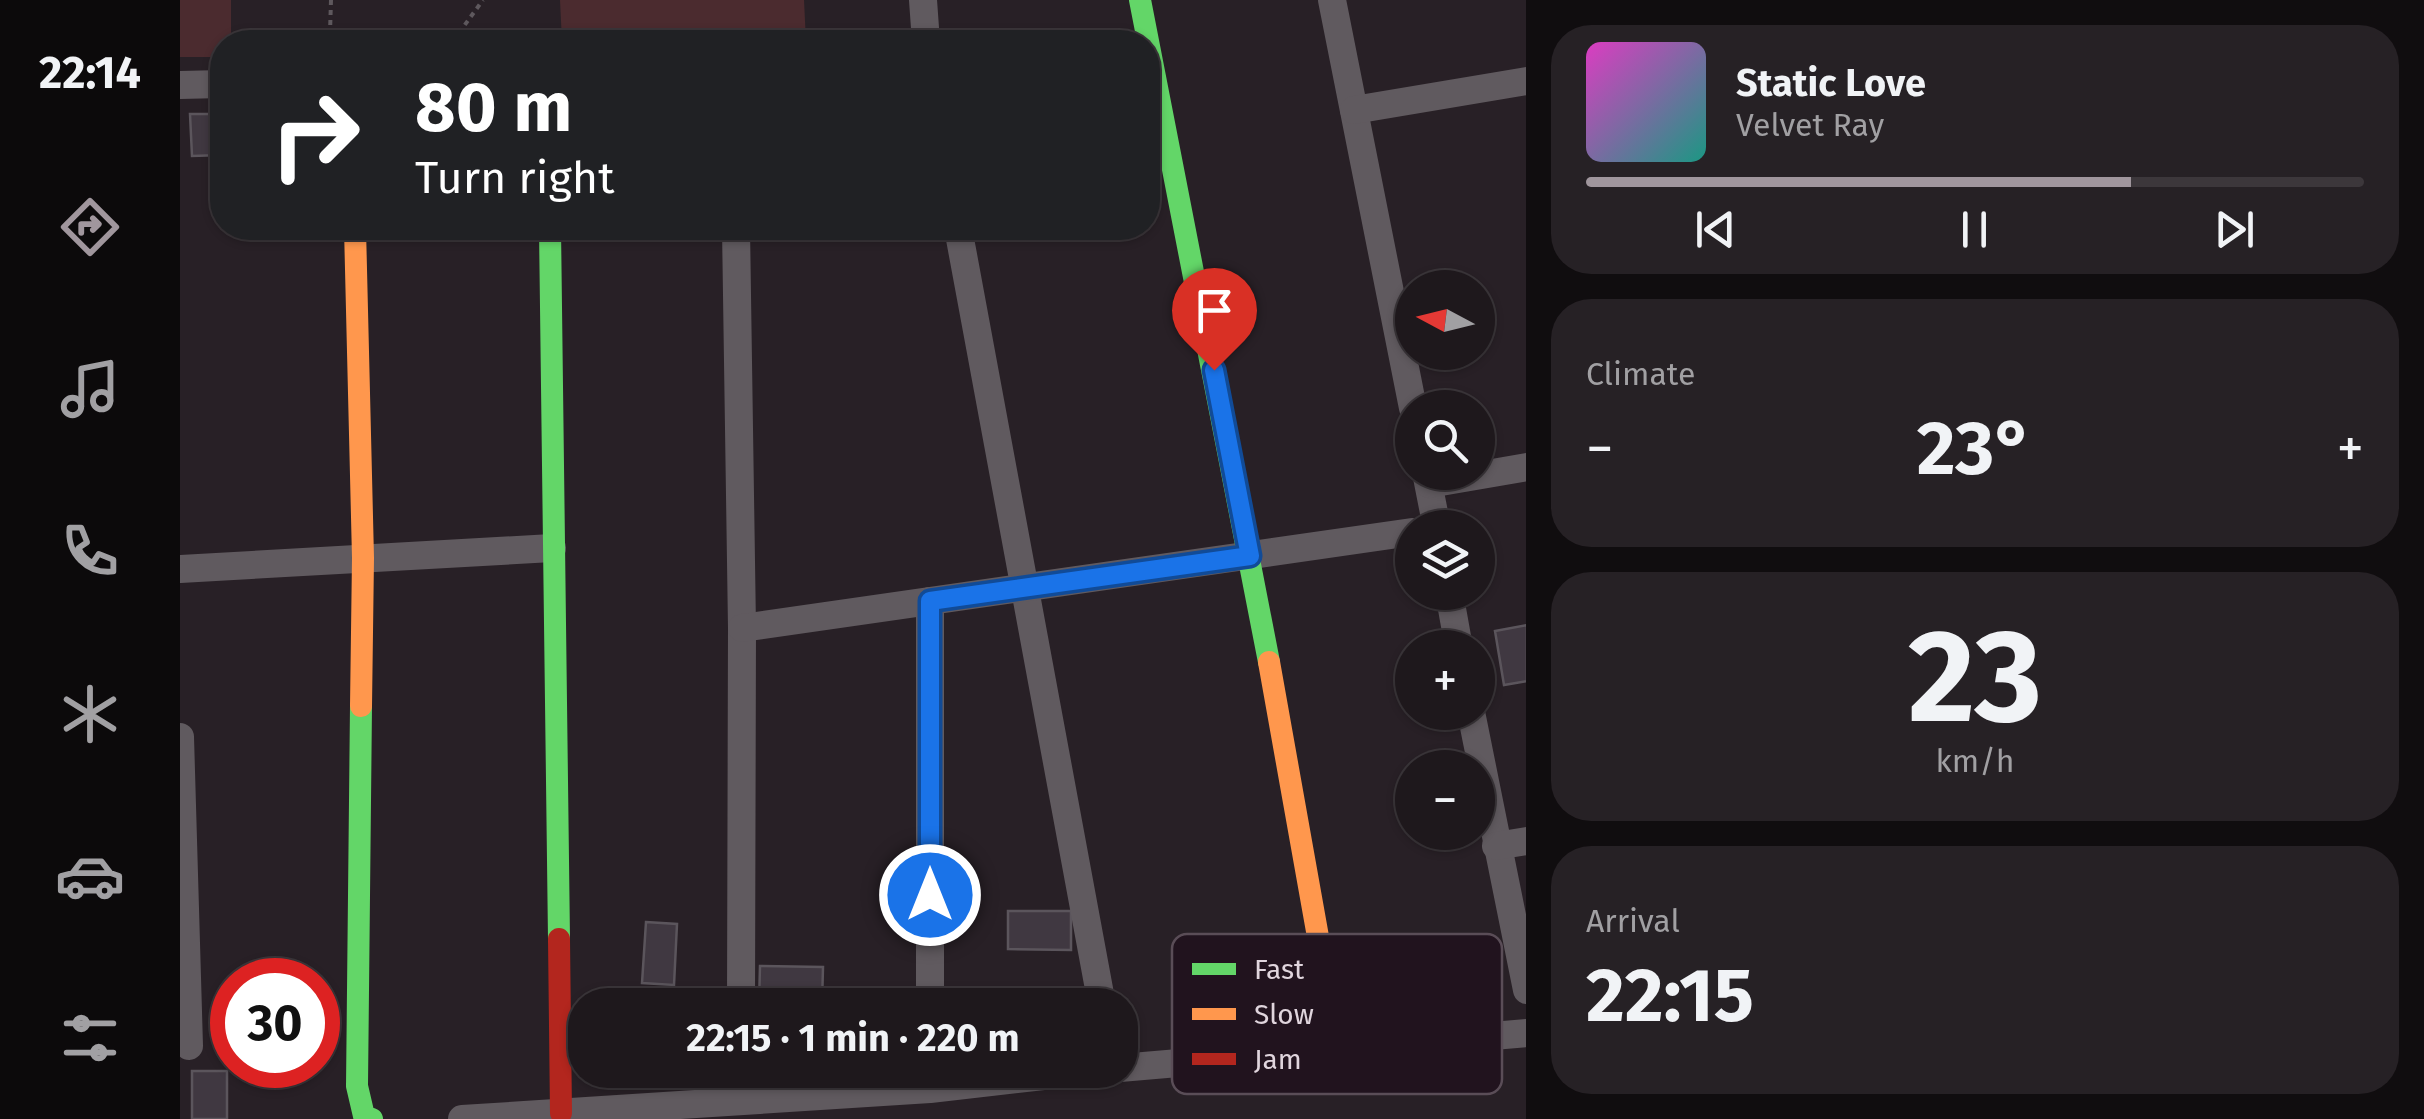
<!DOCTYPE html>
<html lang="en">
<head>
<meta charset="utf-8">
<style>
  :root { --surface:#1e181c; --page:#262125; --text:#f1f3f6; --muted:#a1a0a3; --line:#3c373b; --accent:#a0969d }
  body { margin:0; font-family:"Fira Sans",sans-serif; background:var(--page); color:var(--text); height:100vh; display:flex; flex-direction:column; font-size:38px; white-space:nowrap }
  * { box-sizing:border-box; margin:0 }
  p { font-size:32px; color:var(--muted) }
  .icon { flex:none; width:55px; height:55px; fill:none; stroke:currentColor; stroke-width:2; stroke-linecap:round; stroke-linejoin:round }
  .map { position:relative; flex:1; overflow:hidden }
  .sheet { display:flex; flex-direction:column; gap:25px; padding:25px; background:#100d0f; width:898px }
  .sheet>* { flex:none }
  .guide { position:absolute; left:30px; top:30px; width:950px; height:210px; border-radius:40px; box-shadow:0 2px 8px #0004,0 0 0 2px var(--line); background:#202124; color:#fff; overflow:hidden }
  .needle { width:65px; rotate:277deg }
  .buttons { position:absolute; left:1215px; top:270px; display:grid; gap:20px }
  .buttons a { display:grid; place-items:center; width:100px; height:100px; border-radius:50%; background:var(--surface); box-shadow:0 2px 8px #0004,0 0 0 2px var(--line); font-size:50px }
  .speed { position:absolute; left:30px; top:958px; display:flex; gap:20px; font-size:50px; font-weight:700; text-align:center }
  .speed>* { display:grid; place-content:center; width:130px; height:130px; border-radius:50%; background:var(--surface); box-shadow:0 2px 8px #0004,0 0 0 2px var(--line); line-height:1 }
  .speed .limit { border:15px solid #d22; background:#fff; color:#111 }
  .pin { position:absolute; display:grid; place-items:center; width:85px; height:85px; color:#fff; margin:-102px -42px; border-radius:50% 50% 50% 0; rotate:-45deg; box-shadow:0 0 10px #0007 }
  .pin .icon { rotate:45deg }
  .me { position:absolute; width:110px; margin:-55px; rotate:0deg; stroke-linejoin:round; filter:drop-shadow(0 0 8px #0008) }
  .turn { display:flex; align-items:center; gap:35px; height:210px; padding:0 40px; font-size:45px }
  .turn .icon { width:130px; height:130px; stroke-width:2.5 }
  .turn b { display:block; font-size:70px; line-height:85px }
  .big { font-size:75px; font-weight:700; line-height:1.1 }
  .sheet .card { flex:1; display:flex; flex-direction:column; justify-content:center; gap:15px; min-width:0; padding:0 35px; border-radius:40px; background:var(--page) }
  .sheet .dial { align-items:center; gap:0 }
  .dial b { font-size:130px; line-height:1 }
  .song { display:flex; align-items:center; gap:30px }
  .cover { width:120px; height:120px; border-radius:15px; background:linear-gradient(135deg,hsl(310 70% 55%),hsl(170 70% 35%)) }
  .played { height:10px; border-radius:5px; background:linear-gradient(90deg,var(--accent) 70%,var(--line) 70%) }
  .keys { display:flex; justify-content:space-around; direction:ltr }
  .heat { display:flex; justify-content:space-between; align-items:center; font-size:55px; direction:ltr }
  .trip { position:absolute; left:388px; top:988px; width:570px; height:100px; border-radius:40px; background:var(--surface); box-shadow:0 2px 8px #0004,0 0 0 2px var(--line); font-weight:700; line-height:100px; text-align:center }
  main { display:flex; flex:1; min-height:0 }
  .tabs { display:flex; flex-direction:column; width:180px; justify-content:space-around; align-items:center; background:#0c0a0b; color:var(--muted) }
  .tabs .icon { width:70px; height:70px }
  .tabs .current { color:var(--accent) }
  .tabs b { font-size:45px; color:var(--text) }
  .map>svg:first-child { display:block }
  .green { fill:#4b2b2f }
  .building { fill:#403841; stroke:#5b555c; stroke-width:2.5 }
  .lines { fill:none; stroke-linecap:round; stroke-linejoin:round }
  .path { stroke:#5e585d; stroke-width:4; stroke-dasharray:5 5; stroke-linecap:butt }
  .street { stroke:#605a5f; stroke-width:28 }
  .fast { stroke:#63d668; stroke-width:22 }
  .slow { stroke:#ff974d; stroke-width:22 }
  .jam { stroke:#b3261e; stroke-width:22 }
  .route-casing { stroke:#114b97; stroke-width:25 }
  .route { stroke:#1a73e8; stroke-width:18 }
  .key { fill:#21131e; stroke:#5a4d57; stroke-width:2.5 }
  .key-label { font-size:28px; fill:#e0d5dd }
</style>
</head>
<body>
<main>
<nav class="tabs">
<b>22:14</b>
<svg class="icon current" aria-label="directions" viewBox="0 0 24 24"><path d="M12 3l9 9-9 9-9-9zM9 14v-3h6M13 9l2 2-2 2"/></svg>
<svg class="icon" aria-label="music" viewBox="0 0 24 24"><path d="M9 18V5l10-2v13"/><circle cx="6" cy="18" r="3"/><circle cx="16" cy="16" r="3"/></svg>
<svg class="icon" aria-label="phone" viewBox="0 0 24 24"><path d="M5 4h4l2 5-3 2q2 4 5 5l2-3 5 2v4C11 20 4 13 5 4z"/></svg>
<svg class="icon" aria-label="climate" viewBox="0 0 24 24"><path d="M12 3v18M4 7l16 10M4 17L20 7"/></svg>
<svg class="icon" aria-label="car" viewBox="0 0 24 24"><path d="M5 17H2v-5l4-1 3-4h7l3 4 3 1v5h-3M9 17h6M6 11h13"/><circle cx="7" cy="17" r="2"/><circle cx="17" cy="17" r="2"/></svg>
<svg class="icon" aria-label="filters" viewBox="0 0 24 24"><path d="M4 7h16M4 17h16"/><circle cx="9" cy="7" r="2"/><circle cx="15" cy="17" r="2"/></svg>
</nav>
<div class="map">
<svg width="1347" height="1119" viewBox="0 0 1347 1119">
  <rect width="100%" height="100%" fill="#282026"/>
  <g class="green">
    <path d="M0,0H51V42H42V57H0Z"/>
    <path d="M380,0H624L626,42H382Z"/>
  </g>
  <g class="building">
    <path d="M10,114H42V155L12,156Z"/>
    <path d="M1347,625V681L1324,685L1315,631Z"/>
    <path d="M828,911H891V950L828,949Z"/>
    <path d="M466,922L497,924L494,985L462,983Z"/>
    <path d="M580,966L643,967L642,1005L579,1004Z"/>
    <rect x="12" y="1071" width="35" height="48"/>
  </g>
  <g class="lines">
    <g class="path">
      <path d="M151,0L150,33L259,36L272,42"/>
      <path d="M78,34L150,33"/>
      <path d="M273,41L303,0"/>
    </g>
    <g class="street">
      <path d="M743,0L746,42"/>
      <path d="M1152,0L1233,408"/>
      <path d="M0,85L42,84"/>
      <path d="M1174,110L1347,81"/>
      <path d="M556,228L562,628L561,1005"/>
      <path d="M778,228L922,1005"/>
      <path d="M1246,472L1257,528"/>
      <path d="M1249,484L1347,467"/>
      <path d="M0,569L372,548"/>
      <path d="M1269,592L1279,648"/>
      <path d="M750,601V1005"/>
      <path d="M562,628L1232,532"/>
      <path d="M1291,712L1347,990"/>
      <path d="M0,737L9,1046"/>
      <path d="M1316,846L1347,841"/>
      <path d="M940,1068L1347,1033"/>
      <path d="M561,1100V1070"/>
      <path d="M282,1119L750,1089L917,1070"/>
    </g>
    <g class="fast">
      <path d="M960,0L1089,662"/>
      <path d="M370,228L379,939"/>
      <path d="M181,706L177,1086L184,1116L192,1119"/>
    </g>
    <g class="slow">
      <path d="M175,228L183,558L181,706"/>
      <path d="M1089,662L1158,1049"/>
    </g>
    <path class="jam" d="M379,939L381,1113"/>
  </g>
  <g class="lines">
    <defs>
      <path id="route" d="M750,895V601L1070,556L1034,370"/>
    </defs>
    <use href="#route" class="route-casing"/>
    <use href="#route" class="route"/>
  </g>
  <rect x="992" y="934" width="330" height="160" rx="15" class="key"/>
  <rect x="1012" y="963" width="44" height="12" fill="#63d668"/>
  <rect x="1012" y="1008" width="44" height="12" fill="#ff974d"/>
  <rect x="1012" y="1053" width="44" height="12" fill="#b3261e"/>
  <g class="key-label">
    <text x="1074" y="979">Fast</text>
    <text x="1074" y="1024">Slow</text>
    <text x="1074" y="1069">Jam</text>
  </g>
</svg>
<div class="buttons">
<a><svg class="needle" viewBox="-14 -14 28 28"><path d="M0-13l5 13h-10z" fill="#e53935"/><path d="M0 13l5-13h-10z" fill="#a1a0a3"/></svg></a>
<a><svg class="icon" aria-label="search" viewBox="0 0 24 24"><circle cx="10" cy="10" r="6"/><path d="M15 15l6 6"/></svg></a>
<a><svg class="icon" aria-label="layers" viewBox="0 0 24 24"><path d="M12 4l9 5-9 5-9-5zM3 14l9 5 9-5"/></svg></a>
<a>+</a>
<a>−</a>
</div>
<div class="speed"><div class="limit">30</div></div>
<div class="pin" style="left:1034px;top:370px;background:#d93025"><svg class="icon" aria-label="arrive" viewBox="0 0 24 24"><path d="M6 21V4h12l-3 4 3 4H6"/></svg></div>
<svg class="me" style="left:750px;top:895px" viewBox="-20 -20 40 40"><circle r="17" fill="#1a73e8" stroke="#fff" stroke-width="3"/><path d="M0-11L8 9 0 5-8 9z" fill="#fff"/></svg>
<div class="trip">22:15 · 1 min · 220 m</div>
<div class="guide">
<div class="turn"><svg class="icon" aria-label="right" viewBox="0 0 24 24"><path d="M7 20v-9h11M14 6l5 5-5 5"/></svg><div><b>80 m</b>Turn right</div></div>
</div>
</div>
<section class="sheet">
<div class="card">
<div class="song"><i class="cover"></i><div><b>Static Love</b><p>Velvet Ray</p></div></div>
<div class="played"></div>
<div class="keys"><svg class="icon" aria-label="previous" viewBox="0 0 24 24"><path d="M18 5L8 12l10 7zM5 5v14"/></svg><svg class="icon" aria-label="pause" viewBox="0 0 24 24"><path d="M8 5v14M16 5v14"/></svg><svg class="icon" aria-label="next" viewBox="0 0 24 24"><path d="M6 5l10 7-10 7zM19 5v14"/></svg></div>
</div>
<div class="card"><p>Climate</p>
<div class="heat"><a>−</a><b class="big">23°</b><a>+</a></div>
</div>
<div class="card dial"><b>23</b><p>km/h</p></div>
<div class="card"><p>Arrival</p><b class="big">22:15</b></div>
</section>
</main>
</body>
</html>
